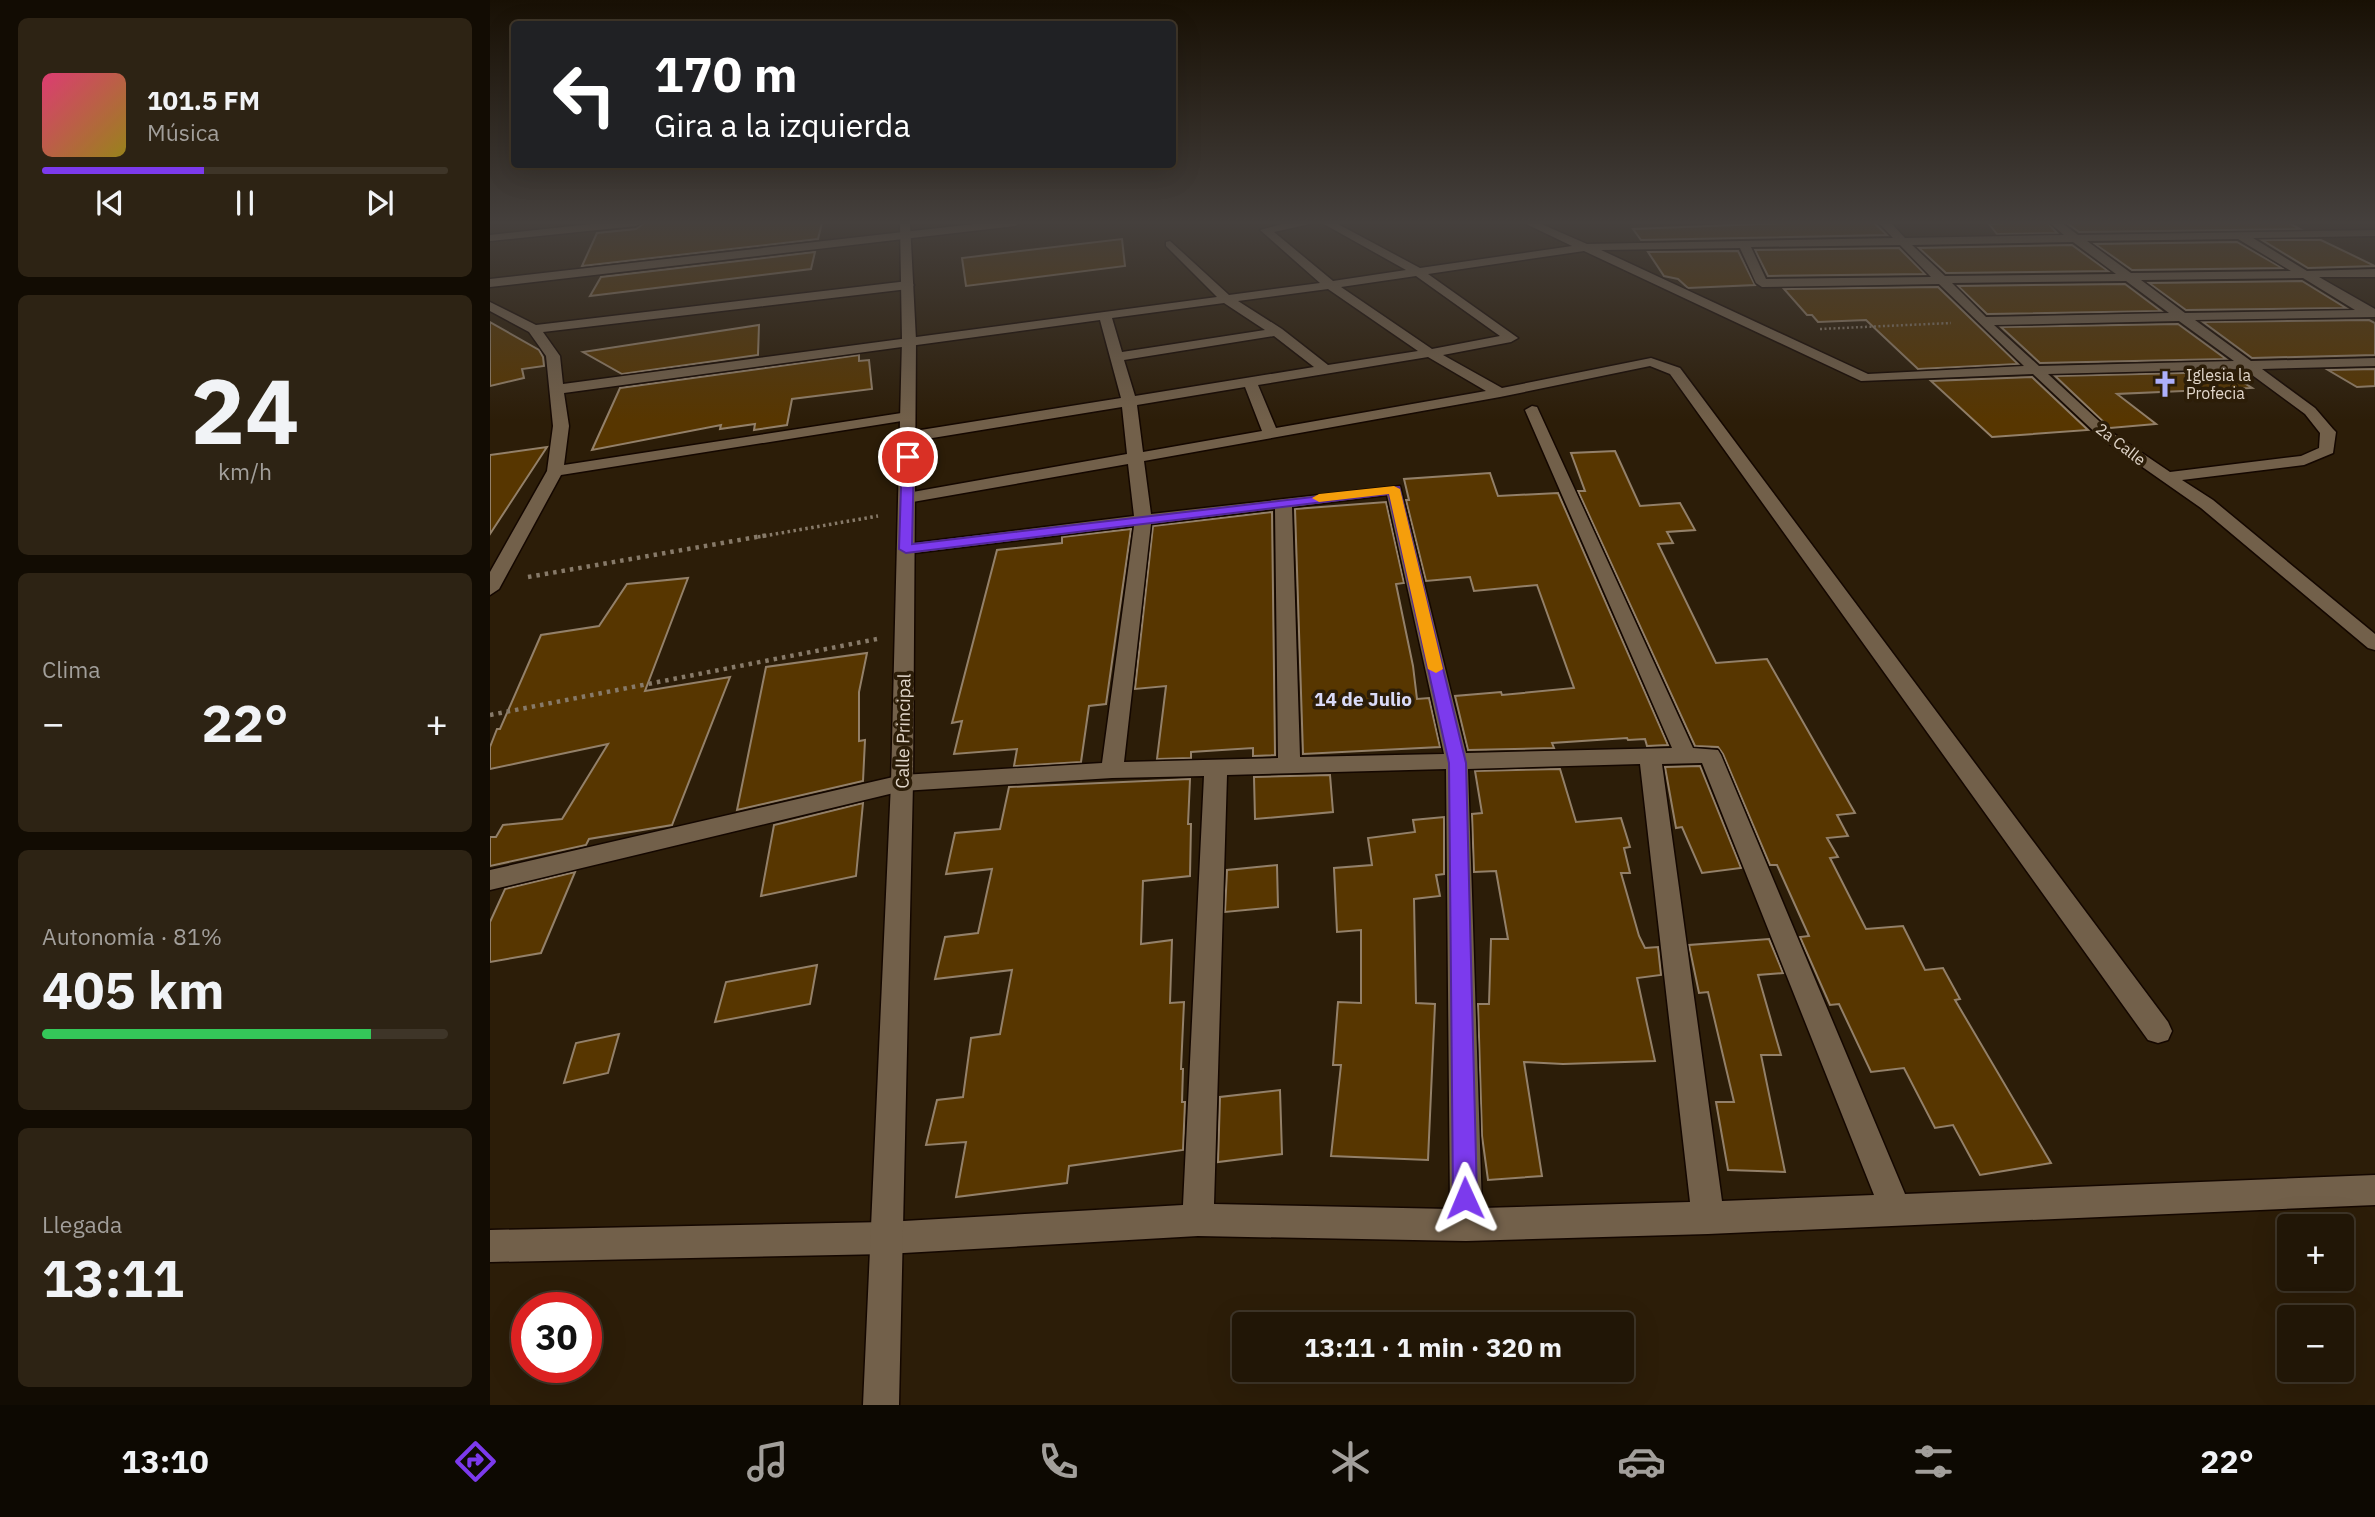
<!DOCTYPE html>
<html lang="es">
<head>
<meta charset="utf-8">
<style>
  :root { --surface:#211606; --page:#2d2314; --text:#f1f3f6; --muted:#a29f9b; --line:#3e3528; --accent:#7c3aed }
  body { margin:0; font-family:"IBM Plex Sans",sans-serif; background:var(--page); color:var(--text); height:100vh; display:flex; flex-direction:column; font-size:26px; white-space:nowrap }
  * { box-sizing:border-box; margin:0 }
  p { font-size:23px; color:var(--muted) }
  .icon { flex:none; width:38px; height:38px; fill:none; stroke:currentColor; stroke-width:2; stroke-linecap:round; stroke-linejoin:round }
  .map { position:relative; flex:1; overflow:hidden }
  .side { display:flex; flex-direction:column; gap:18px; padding:18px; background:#120c03; width:490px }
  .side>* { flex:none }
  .banner { position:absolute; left:21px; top:21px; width:665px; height:147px; border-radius:7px; box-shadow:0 7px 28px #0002,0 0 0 2px var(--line); background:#202124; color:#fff; overflow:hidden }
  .controls { position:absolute; left:1787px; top:1214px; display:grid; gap:14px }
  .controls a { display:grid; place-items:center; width:77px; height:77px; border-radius:7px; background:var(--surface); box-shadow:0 7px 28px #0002,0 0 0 2px var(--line); font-size:35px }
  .speed { position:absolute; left:21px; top:1292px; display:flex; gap:14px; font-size:35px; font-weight:700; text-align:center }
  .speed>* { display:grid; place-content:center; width:91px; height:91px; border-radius:50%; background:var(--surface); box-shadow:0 7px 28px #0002,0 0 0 2px var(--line); line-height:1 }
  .speed .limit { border:10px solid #d22; background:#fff; color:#111 }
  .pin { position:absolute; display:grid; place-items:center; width:60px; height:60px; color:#fff; margin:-30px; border:4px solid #fff; border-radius:50%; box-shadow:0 2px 7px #0007 }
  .me { position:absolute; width:77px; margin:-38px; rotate:359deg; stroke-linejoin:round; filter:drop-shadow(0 0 5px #0008) }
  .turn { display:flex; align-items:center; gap:24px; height:147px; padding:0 28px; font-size:32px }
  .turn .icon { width:91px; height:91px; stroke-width:2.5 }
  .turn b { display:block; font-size:49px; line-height:60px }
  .big { font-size:52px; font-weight:700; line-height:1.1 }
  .side .widget { flex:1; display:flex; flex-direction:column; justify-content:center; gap:10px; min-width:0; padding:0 24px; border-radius:10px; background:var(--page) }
  .side .dial { align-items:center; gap:0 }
  .dial b { font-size:91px; line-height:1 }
  .song { display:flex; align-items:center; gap:21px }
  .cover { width:84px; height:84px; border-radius:10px; background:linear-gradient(135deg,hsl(340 70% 55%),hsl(50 70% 35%)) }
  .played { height:7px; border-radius:4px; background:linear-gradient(90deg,var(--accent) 40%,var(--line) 40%) }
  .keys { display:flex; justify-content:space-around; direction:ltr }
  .heat { display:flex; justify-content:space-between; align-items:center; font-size:38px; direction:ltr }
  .charge { height:10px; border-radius:5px; background:linear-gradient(90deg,#34c759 81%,var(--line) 0) }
  .trip { position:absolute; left:742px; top:1312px; width:402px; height:70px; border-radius:7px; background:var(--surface); box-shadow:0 7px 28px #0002,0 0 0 2px var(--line); font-weight:700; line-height:70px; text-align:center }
  .tab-bar { display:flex; height:112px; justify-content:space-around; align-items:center; background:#0d0902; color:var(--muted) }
  .tab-bar .icon { width:49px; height:49px }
  .tab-bar .selected { color:var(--accent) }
  .tab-bar b { font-size:32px; color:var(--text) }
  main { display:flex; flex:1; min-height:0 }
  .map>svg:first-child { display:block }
  .building { fill:#573600; stroke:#938069; stroke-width:2 }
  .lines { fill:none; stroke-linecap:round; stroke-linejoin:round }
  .street-casing { stroke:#140700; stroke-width:3 }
  .secondary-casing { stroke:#140700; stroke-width:3 }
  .path-far2 { stroke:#877a69; stroke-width:2.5; stroke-dasharray:2 2.5; stroke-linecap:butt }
  .path-far1 { stroke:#877a69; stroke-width:3.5; stroke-dasharray:2.5 3.5; stroke-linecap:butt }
  .path { stroke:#877a69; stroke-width:4.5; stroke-dasharray:3.5 5; stroke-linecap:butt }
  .street { fill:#72604a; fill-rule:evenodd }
  .secondary { fill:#72604a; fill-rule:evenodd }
  .route { fill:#7c3aed; stroke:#51269a; stroke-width:2 }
  .slow { fill:#f59e0b }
  .labels { text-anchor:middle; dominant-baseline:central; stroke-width:7; stroke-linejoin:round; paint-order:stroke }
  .far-poi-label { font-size:16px; fill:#e1d6ca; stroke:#2c1d08; text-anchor:start }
  .far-street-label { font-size:16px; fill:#e1d6ca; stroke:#2c1d08 }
  .street-label { font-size:18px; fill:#e1d6ca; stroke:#2c1d08 }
  .neighbourhood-label { font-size:19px; font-weight:bold; fill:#d9daf8; stroke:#2c1d08 }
</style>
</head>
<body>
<main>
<section class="side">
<div class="widget">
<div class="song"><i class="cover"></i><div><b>101.5 FM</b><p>Música</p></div></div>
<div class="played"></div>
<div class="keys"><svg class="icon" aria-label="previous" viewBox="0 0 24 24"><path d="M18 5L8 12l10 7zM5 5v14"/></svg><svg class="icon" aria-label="pause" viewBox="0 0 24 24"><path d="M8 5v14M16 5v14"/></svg><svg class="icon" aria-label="next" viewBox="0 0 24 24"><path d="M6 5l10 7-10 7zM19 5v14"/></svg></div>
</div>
<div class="widget dial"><b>24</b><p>km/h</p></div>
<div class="widget"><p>Clima</p>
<div class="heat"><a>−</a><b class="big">22°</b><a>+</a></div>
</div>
<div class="widget"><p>Autonomía · 81%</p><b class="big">405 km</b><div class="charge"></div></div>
<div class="widget"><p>Llegada</p><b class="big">13:11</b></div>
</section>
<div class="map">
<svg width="1885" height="1405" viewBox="0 0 1885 1405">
  <rect width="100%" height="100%" fill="#2c1d08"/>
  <g class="building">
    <path d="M154,223H332L328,239L92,266L107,233L146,229Z"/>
    <path d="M1296,223H1384L1397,235L1151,240L1143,229Z"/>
    <path d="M1515,223H1558L1567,233L1507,234L1499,224Z"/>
    <path d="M1577,223H1799L1810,229L1589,232Z"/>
    <path d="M632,239L635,266L476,286L472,258Z"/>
    <path d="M1772,240H1831L1885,266L1818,268Z"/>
    <path d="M1747,242L1792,268L1642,270L1605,244Z"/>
    <path d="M1582,245L1618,271L1456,273L1429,248Z"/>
    <path d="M1409,248L1435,274L1278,276L1265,250Z"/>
    <path d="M1248,251L1265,285L1198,288L1188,279L1174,276L1158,252Z"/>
    <path d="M325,252L321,269L100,296L111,277Z"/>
    <path d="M1812,281L1856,308L1696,310L1659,283Z"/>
    <path d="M1635,284L1671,311L1497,314L1468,286Z"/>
    <path d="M1448,287L1528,364L1428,369L1376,320L1328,322L1322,315H1317L1294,289Z"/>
    <path d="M1879,320L1885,323V355L1762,358L1713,322Z"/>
    <path d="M0,322L49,350L53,357L54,366L32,369L34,378L0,386Z"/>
    <path d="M1688,324L1736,359L1550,363L1511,327Z"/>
    <path d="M269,325L268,355L132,374L93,352Z"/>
    <path d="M369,355V361L379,360L382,389L302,399L297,425L264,430L265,424L230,429L231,425L102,450L130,388Z"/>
    <path d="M1885,369V386L1867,387L1838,370Z"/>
    <path d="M1737,372L1762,388L1627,394L1666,424L1620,428L1565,376Z"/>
    <path d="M1542,377L1598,430L1502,437L1441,381Z"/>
    <path d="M57,447L0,534V455Z"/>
    <path d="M1125,451L1150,506L1190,503L1205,530L1177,532L1183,543L1168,544L1226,663L1277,659L1365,813L1347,815L1358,836L1337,838L1348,857L1340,858L1376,929L1413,926L1435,970L1453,968L1470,999L1465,1000L1561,1163L1490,1175L1463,1125L1445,1128L1414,1068L1381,1072L1349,1004L1340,1005L1310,937L1319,936L1287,865H1280L1233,754L1228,747L1205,746L1088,491H1095L1081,453Z"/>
    <path d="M1000,473L1008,496L1068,493L1178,745L1157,746L1155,739L1138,740L1137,738L1062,743L1064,748L978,750L965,696L1011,692L1012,695L1084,688L1047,585L984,591L980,577L936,581L916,500H919L914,479Z"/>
    <path d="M896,502L914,583L906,584L923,666L927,699L939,698L950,747L813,754L805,509Z"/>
    <path d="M782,512L785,755L763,756V748L701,752V758L667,759L676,686L645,689L663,526Z"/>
    <path d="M641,529L616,704L599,706L591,762L524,766L527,749L464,754L472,721L462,723L507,550L572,543V537Z"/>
    <path d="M198,578L155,691L240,677L182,825L99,839L96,845L0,866V837H6L13,825L72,819L118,744L0,769V747L7,729H10L51,635L109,626L137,584Z"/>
    <path d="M377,653L369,692V741L375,740L373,781L247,810L276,667Z"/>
    <path d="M1210,766L1251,868L1212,873L1192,827L1186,828L1175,767Z"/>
    <path d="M1070,769L1086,822L1131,818L1140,847L1134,848L1140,873H1131L1149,936L1155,948L1168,947L1171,975L1147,978L1165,1061L1073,1064L1034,1062L1052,1176L998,1180L992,1136L988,1004H999L1001,939H1018L1006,871L984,872L982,814L992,813L985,771Z"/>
    <path d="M840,775L843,812L765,819L764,777Z"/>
    <path d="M700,779L698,824H701L700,876L653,881L651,944L682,940L680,1003L694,1002L691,1069H693L692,1102H695L693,1150L579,1166L577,1183L466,1197L476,1142L436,1145L447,1100L473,1097L481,1038L510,1034L522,970L445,979L455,937L488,933L502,869L456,874L465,833L510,829L519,787Z"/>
    <path d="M373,803L366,876L271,896L284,825Z"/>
    <path d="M954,817V874L946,875L950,896L924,899L926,1003L945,1004L938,1160L841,1156L851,1065H843L848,1002L871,1003V930L847,932L844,868L882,865L878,838L925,832L923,820Z"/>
    <path d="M787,865L788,907L735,912L737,870Z"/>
    <path d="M85,872L51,953L0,962V922L15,889Z"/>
    <path d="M1279,939L1293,973L1268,975L1291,1055H1271L1295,1172L1238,1170L1226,1102H1244L1218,992L1209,993L1199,945Z"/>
    <path d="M327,965L320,1004L225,1022L236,982Z"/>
    <path d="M129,1034L118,1073L74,1083L86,1043Z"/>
    <path d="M790,1090L792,1154L728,1162L730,1097Z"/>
  </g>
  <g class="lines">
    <defs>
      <g id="street">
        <path d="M111,223H151L146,226L0,241V235Z"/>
        <path d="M493,223H530L525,226L0,287V279Z"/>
        <path d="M796,223H824L784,232L843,281L916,270L832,223H846L930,268L1082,246L1034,223H1049L1097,244L1403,238L1389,223H1401L1415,238L1574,235L1560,223H1572L1588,235L1885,230V236L1763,238L1817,271L1885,269V277H1829L1885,309V317L1705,320L1761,361L1885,358V366L1772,369L1825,408L1843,429L1846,432L1843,453L1814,465L1692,480L1723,500L1885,634V650L1878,648L1711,508L1611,438L1543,374L1371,381L1094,251L938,274L1028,338L1021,342L953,355L1012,388L1161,358L1190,368L1678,1022L1682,1031L1678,1040L1668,1043L1658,1040L1180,374L1160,366L1010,397L654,461L661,514L910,486L976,753L1182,748L1035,410L1042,406L1047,407L1203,748L1228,750L1231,755L1415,1194L1885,1175V1205L1218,1234L976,1241L708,1236L396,1254L0,1262V1230L396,1222L693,1205L714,776L622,778L412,791L0,890V870L412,775L612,763L644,526L416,554L407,549L416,544L644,516L638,464L417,503L409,498L417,493L637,454L632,407L418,442L410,437L418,432L631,398L610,320L74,393L79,426L74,465L418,412L425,416L418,420L71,475L9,589L0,595V572L57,471L63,426L56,356L39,332L0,311V302L46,325L418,281L424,285L418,289L53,332L70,356L73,384L727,297L676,246V242L680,241L739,295L830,283L770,230ZM1748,239L1801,271L1641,273L1597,241ZM1583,242L1626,274L1455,276L1422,245ZM1410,245L1441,277L1276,279L1261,247ZM1250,248L1266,283L1272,287L1449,284L1534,366L1378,374L1111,250ZM926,276L1010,336L942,349L851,287ZM1813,278L1865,310L1695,313L1651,280ZM1636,281L1679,313L1496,317L1462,283ZM838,289L928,351L838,365L792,329L748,301ZM734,303L775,330L632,352L622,318ZM1689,321L1744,361L1549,366L1504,325ZM784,336L824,367L645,396L634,360ZM938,357L996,391L786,428L768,385ZM1754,369L1815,414L1830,433L1829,448L1811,456L1680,472L1621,432L1558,374ZM755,387L772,431L653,452L647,405ZM897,495L954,754L810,757L802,507ZM785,509L788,758L634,762L661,524ZM1212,763L1384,1195L1232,1201L1172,764ZM1150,764L1200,1202L992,1208L978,769ZM956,769L960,1209L724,1204L737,775Z"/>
      </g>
      <path id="secondary" d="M410,223H420L426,340L423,783L409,1405H373L401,783L412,340Z"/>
    </defs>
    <use href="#street" class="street-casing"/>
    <use href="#secondary" class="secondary-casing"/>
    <path class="path-far2" d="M1330,329L1461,323"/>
    <path class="path-far1" d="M268,537L388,516"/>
    <g class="path">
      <path d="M38,577L278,535"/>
      <path d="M0,715L387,639"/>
    </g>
    <use href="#street" class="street"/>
    <use href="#secondary" class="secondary"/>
  </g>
  <linearGradient id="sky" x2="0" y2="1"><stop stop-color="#181004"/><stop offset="0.53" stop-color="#45403d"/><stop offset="1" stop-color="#45403d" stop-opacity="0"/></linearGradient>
  <rect width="1885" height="420" fill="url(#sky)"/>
  <path class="route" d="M418,454L424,457L422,544L909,487L976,763L987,1198L984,1206L975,1210L967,1206L963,1198L959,763L899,494L416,553L409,549L412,457Z"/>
  <path class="slow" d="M904,486L910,489L953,669L946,673L938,669L899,494L829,502L822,498L829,494Z"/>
  <defs>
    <symbol id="church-bare" viewBox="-9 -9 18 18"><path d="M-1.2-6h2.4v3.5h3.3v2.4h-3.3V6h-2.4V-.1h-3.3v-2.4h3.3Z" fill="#adaffb" stroke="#2c1d08" stroke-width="2.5" paint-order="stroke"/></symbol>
  </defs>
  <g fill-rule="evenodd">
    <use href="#church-bare" x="1656" y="365" width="38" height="38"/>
  </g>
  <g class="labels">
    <g class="far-poi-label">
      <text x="1696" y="375">Iglesia la<tspan x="1696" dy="18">Profecia</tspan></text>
    </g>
    <g class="far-street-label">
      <text transform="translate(1631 444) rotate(38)">2a Calle</text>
    </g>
    <g class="street-label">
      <text transform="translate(413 731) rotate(-89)">Calle Principal</text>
    </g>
    <g class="neighbourhood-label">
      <text x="873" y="699">14 de Julio</text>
    </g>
  </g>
</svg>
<div class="controls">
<a>+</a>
<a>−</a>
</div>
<div class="speed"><div class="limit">30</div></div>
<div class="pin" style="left:418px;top:457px;background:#d93025"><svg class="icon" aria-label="arrive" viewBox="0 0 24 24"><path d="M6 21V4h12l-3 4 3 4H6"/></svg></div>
<svg class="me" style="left:975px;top:1198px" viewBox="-20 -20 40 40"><path d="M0-17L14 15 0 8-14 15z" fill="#7c3aed" stroke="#fff" stroke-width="4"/></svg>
<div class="trip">13:11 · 1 min · 320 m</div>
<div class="banner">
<div class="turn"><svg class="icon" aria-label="left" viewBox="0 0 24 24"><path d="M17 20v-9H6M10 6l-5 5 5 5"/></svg><div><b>170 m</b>Gira a la izquierda</div></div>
</div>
</div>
</main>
<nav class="tab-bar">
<b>13:10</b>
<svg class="icon selected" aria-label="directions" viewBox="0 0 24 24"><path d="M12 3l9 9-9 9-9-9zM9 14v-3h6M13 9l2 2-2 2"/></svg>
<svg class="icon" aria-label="music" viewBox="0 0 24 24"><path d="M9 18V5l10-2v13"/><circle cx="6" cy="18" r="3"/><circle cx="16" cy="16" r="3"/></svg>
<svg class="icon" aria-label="phone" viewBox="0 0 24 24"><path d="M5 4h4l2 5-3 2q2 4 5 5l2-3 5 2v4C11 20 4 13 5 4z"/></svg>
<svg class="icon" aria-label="climate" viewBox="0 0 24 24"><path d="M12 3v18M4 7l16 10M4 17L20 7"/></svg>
<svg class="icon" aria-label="car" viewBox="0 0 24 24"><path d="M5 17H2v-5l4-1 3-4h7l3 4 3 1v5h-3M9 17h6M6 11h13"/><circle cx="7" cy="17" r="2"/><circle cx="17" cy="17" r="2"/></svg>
<svg class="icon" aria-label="filters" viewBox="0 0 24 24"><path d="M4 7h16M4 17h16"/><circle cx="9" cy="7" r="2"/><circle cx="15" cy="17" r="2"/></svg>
<b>22°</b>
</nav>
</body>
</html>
